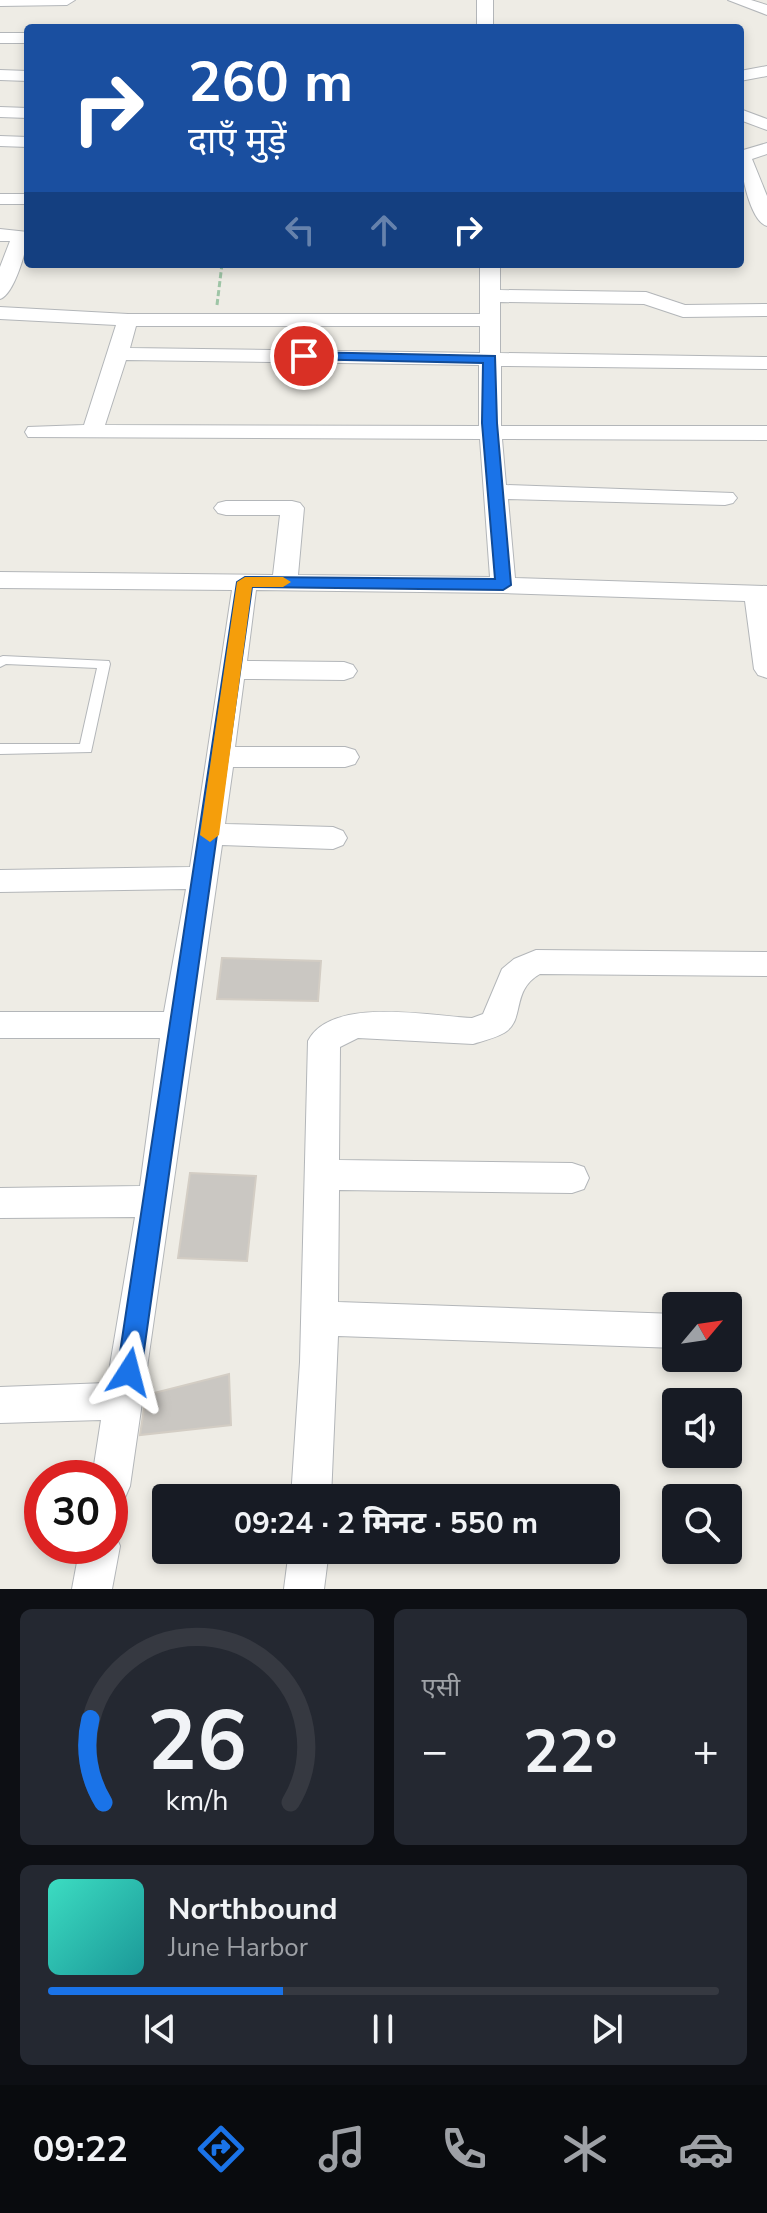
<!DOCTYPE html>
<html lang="hi">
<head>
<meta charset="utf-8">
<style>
  :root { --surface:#171b24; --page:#242831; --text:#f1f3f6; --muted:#9ea1a6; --line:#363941; --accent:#1a73e8 }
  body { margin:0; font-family:"Nunito Sans","Noto Sans Devanagari",sans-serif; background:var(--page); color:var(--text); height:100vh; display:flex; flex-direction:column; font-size:30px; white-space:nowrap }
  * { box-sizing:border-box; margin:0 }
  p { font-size:26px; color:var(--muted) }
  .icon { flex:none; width:44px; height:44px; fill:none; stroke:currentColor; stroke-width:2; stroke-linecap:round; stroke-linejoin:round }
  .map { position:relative; height:1589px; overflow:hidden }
  .panel { display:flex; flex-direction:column; gap:20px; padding:20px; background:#0d0f14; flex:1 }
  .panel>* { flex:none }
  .banner { position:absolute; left:24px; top:24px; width:720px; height:244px; border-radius:8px; box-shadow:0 4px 12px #0003; background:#1a4fa0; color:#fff; overflow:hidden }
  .needle { width:52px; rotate:61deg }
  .controls { position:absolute; left:662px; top:1292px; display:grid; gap:16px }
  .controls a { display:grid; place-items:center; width:80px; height:80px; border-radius:8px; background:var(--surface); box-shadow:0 4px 12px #0003; font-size:40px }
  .speed { position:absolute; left:24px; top:1460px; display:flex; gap:16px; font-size:40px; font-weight:700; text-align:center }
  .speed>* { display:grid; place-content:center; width:104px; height:104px; border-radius:50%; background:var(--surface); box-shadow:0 4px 12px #0003; line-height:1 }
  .speed .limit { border:12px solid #d22; background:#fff; color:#111 }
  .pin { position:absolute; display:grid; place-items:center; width:68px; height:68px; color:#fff; margin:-34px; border:4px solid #fff; border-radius:50%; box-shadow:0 2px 8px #0007 }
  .me { position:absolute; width:88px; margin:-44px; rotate:9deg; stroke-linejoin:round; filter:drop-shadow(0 0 6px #0008) }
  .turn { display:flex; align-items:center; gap:28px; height:168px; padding:0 32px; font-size:36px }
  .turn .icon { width:104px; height:104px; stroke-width:2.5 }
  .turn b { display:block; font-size:56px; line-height:68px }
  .lanes { display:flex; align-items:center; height:76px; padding:0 32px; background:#0003; justify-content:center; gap:40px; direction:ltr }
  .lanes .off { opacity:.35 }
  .big { font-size:60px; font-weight:700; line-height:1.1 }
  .panel .tile { flex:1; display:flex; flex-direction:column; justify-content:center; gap:12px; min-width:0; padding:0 28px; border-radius:12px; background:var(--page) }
  .panel .dial { align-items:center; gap:0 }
  .dial svg { height:208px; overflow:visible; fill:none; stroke:var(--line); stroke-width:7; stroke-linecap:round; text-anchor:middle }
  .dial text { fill:var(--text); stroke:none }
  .song { display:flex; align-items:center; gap:24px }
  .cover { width:96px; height:96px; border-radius:12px; background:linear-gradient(135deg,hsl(170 70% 55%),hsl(180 70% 35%)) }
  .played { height:8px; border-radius:4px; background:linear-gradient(90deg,var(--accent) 35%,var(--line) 35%) }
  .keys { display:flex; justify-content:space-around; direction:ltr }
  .heat { display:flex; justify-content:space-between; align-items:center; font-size:44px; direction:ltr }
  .panel .tiles { flex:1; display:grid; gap:20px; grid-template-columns:1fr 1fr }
  .tile:last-child { grid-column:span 2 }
  .trip { position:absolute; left:152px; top:1484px; width:468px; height:80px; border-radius:8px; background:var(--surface); box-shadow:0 4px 12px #0003; font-weight:700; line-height:80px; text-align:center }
  .tab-bar { display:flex; height:128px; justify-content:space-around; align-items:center; background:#090b0e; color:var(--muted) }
  .tab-bar .icon { width:56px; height:56px }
  .tab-bar .selected { color:var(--accent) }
  .tab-bar b { font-size:36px; color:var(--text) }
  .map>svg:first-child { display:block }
  .building { fill:#cac7c2; stroke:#d3cdc4; stroke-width:2 }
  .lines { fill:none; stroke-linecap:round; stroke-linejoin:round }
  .service-casing { stroke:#b3b6b9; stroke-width:2 }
  .minor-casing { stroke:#b3b6b9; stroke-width:2 }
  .path { stroke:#9ec5a6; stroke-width:3; stroke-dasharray:6 3; stroke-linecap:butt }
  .service { fill:#fff; fill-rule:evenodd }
  .minor { fill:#fff; fill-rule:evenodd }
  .route { fill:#1a73e8; stroke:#114b97; stroke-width:2 }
  .slow { fill:#f59e0b }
</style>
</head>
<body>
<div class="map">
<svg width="767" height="1589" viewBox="0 0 767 1589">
  <rect width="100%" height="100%" fill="#eeece5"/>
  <g class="building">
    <path d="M222,958L321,961L318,1001L217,999Z"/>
    <path d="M190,1173L256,1176L247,1261L178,1258Z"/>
    <path d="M229,1374L231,1425L140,1435L146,1395Z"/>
  </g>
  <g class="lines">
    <defs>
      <path id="service" d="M3,656L109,661L110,664L91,752L0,754V744H80L97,668L6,664L0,667V657Z"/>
      <g id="minor">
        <path d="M0,0H75L67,5L0,6Z"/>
        <rect x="477" y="0" width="16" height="28"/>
        <path d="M728,0H751L767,5V15Z"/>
        <rect x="0" y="33" width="28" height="10"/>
        <path d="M767,66V76L740,81V71Z"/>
        <path d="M0,70L28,71V81L0,80Z"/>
        <path d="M0,107L28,108V118L0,117Z"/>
        <path d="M740,109L767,119V130L740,120Z"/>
        <path d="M0,136L28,137V147L0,146Z"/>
        <path d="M767,143V154L752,159L767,196V226C749,221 740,168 740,151Z"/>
        <rect x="0" y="194" width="28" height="10"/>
        <path d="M0,229L28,232C28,247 14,295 0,299V267L10,241H0Z"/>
        <path d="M480,264H500V290L646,292L685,305L767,304V316L683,317L644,304L500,302V353L767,357V369L501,366V426H767V440L502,439L506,485L733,493L737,498L733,503L725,505L508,499L515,578L767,586V678L758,675L754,669L745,601L503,593L256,590L247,661L344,662L353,665L357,671L353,677L344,680L244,679L235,747H345L355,750L359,757L355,764L345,767H233L225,824L333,827L343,831L347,838L343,845L333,849L222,845L130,1486L124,1500L110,1506V1478H92L101,1420L0,1423V1387L107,1383L135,1217L0,1218V1188L140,1186L160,1038H0V1012H164L186,889L0,892V870L190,867L232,590L0,588V572L273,575L280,515H226L218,513L214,508L218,503L226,501H292L300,503L304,508L298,575L490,577L480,439L28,437L25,432L28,427L84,425L116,325L0,319V307L128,314H480ZM136,326H480V353L130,348ZM126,360L479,365V426L105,425Z"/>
        <path d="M536,950L767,952V976L540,974C510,991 526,1020 504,1033C495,1038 483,1041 473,1044L358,1038L340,1047L339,1160L572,1163L584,1167L589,1178L584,1189L572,1193L339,1190L338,1302L676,1314V1348L338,1336L331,1498H291L300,1362L308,1041C331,996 429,1016 472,1018L483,1014L502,969L514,959Z"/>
        <path d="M110,1530L114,1532L120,1546L112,1589H72L80,1546H110Z"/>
        <path d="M289,1550H329L324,1589H284Z"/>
      </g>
    </defs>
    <use href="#service" class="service-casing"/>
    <use href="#minor" class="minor-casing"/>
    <path class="path" d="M217,305L222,264"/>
    <use href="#service" class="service"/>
    <use href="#minor" class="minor"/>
  </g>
  <path class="route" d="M304,352L495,356L497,423L511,585L503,590L252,587L141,1372L138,1380L129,1384L120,1380L117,1372L237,582L245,577L495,579L482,423L483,363L299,359V354Z"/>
  <path class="slow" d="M245,577H283L291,582L283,587H252L219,835L210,842L200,835L237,582Z"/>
</svg>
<div class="controls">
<a><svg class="needle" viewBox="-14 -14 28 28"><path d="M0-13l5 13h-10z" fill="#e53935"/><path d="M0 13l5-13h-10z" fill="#9ea1a6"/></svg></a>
<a><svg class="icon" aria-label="sound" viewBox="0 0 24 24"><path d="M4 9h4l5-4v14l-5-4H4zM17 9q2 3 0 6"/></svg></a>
<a><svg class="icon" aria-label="search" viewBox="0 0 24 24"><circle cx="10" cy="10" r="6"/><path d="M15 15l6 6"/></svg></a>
</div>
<div class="speed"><div class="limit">30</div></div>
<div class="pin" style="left:304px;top:356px;background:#d93025"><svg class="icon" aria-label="arrive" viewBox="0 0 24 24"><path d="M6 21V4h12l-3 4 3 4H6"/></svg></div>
<svg class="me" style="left:129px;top:1372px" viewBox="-20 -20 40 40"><path d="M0-17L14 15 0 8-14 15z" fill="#1a73e8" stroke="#fff" stroke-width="4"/></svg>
<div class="trip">09:24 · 2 मिनट · 550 m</div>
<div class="banner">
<div class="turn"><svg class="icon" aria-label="right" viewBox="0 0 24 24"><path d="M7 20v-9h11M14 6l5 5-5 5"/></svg><div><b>260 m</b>दाएँ मुड़ें</div></div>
<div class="lanes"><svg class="icon off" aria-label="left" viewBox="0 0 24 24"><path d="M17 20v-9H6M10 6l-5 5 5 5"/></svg><svg class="icon off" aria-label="ahead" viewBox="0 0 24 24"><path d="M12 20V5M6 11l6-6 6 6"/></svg><svg class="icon" aria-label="right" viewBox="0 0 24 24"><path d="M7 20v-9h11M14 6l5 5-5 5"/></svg></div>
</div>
</div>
<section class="panel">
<div class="tiles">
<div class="tile dial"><svg viewBox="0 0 100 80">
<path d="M14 69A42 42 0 1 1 86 69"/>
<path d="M14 69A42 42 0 0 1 9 37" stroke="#1a73e8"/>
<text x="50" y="56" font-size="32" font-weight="700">26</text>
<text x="50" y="72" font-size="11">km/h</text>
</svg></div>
<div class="tile"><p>एसी</p>
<div class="heat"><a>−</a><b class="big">22°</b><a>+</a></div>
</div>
<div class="tile">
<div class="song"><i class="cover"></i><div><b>Northbound</b><p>June Harbor</p></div></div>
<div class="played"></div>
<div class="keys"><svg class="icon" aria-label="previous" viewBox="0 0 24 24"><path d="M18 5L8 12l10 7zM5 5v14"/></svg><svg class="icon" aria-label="pause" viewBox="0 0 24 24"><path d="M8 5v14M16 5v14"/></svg><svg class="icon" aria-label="next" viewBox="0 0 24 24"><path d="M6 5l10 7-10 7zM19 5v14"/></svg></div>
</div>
</div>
</section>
<nav class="tab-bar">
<b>09:22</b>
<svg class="icon selected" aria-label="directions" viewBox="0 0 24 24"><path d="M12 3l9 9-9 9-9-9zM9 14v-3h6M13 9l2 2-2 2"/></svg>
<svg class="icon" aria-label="music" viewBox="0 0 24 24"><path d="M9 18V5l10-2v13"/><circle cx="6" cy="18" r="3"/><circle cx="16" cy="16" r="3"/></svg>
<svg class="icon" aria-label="phone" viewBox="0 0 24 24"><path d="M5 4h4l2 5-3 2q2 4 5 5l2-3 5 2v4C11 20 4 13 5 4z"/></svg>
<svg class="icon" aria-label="climate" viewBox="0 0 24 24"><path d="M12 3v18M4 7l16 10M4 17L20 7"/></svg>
<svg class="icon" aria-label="car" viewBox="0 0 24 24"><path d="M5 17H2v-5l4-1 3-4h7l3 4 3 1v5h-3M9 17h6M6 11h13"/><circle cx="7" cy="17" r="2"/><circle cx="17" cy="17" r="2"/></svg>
</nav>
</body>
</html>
